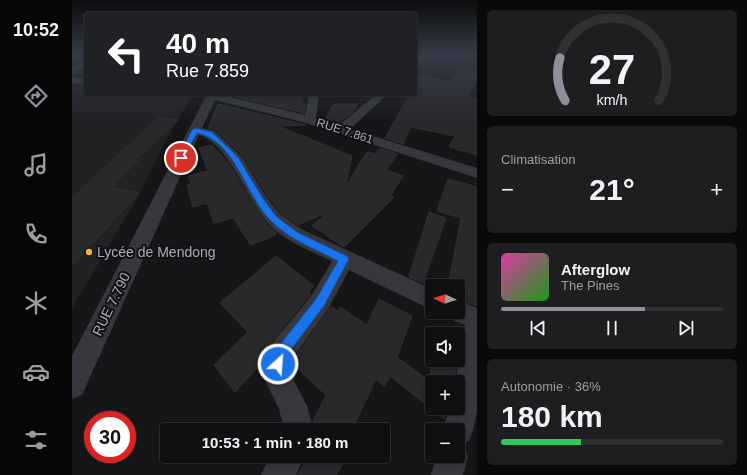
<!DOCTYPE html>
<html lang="fr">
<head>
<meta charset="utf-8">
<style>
  :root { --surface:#101012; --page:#1e1e20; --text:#f1f3f6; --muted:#9c9d9f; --line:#303032; --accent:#8c9099 }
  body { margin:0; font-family:Helvetica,sans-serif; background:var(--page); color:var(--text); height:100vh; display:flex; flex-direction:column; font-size:15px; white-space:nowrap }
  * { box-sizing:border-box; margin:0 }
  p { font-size:13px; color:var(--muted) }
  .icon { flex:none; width:22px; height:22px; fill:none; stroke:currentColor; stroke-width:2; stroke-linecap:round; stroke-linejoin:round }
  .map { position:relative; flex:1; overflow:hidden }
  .sheet { display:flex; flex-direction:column; gap:10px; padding:10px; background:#09090a; width:270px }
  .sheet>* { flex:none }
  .top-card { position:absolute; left:12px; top:12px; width:333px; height:84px; border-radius:4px; box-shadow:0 2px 6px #0003,0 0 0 1px var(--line); background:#202124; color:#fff; overflow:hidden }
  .needle { width:26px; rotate:274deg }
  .fabs { position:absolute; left:353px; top:279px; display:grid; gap:8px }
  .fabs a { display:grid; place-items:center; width:40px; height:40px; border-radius:4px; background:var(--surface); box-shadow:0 2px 6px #0003,0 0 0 1px var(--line); font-size:20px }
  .speed { position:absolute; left:12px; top:411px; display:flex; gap:8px; font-size:20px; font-weight:700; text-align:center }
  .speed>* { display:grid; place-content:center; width:52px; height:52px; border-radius:50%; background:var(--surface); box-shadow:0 2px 6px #0003,0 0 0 1px var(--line); line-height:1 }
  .speed .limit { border:6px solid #d22; background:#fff; color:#111 }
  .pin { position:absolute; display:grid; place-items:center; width:34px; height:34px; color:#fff; margin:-17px; border:2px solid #fff; border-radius:50%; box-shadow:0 1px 4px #0007 }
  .me { position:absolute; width:44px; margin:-22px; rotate:26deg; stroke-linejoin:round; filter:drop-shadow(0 0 3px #0008) }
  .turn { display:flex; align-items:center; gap:14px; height:84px; padding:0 16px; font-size:18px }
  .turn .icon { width:52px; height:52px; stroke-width:2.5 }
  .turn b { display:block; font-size:28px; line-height:34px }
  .big { font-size:30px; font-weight:700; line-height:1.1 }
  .sheet .tile { flex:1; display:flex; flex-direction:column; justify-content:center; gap:6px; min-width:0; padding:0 14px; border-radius:6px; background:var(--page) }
  .sheet .dial { align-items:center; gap:0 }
  .dial svg { height:104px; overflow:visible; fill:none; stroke:var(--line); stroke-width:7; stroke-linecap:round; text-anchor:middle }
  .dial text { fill:var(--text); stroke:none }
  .song { display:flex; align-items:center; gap:12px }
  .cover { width:48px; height:48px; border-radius:6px; background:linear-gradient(135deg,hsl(320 70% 55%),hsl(120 70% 35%)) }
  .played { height:4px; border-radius:2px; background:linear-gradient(90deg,var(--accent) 65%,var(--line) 65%) }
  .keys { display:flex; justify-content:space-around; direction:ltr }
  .heat { display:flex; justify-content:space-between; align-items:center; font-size:22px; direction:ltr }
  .charge { height:6px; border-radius:3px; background:linear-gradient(90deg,#34c759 36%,var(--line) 0) }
  .trip { position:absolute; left:88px; top:423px; width:230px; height:40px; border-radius:4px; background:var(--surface); box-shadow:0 2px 6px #0003,0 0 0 1px var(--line); font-weight:700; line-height:40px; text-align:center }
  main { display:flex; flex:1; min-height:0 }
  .menu { display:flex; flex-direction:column; width:72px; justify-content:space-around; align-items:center; background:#060607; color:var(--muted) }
  .menu .icon { width:28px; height:28px }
  .menu .on { color:var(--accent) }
  .menu b { font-size:18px; color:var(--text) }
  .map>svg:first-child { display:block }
  .built { fill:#222225 }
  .building { fill:#29292c; stroke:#303034 }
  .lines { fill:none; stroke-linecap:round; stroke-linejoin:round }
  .minor { fill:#37383d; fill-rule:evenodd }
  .route { fill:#1a73e8; stroke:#114b97 }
  .poi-dot { fill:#f2b134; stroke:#111113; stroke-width:1.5 }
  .labels { text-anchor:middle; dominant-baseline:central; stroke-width:4; stroke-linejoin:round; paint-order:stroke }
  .far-street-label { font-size:12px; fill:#a8adb8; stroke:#111113 }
  .poi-label { font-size:14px; fill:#a8adb8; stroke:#111113; text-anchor:start }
  .street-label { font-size:14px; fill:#a8adb8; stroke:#111113 }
</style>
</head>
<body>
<main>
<nav class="menu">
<b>10:52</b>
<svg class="icon on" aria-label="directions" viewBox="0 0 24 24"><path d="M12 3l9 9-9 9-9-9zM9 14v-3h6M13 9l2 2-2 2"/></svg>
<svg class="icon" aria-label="music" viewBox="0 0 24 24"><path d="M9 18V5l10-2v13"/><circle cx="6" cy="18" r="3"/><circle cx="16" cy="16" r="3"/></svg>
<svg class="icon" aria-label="phone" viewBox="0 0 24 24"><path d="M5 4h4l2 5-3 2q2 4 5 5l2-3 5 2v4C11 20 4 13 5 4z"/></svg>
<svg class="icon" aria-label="climate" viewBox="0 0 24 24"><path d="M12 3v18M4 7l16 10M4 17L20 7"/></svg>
<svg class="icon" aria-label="car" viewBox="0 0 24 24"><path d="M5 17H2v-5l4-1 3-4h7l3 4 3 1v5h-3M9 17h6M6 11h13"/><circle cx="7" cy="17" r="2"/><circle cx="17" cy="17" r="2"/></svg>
<svg class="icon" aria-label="filters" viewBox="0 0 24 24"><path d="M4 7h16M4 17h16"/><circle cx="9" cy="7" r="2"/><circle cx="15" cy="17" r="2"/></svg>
</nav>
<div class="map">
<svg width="405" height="475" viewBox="0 0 405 475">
  <rect width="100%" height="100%" fill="#161618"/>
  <path class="built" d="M0,85L14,88V94H121L95,138L67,195L0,308Z"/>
  <g class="building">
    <path d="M390,69L405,72V79L396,96L405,99V155L377,147L383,136L339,127L331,144L313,138L336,97L343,99V74L379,82Z"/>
    <path d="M166,94H228L233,106L232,113L165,97Z"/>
    <path d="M146,104L234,125L206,126L280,156L273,188L292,156L296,152L303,154L307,148L326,154L314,170L331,176L319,195L322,197L272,247L240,226L256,212L226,225L209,213L196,197L170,155L144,130L136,128Z"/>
    <path d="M266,104H285L283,110L267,123L254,119L260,106Z"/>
    <path d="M87,117L106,120L61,162L66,160L39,187L67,193L0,265V198Z"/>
    <path d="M140,145L155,161L187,213L194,223L205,234L179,245L161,218L142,223L135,203L121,207L115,185L119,184L116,176L136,171L127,148Z"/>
    <path d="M376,179L405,187V306L386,299V286H376L389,218L365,211Z"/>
    <path d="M357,212L374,218L351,283L337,277Z"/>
    <path d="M204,256L242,286L236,292L239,294L200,341L191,362L163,392L142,365L176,332L148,303Z"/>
    <path d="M307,299L340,316L325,357L357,381L361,360H385L382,382H360V408H375L372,419L318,376L312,386L304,379L280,430H253L241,421L254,395L220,363L221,360L259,307L266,311L268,307L295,325Z"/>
    <path d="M237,456H276L264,475H226Z"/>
  </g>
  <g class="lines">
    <g class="minor">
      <path d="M347,55H356L346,64L343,65V58Z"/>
      <path d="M14,61V67L0,74V67Z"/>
      <path d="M0,77L14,79V85L0,83Z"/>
      <path d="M135,94H145L233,115L237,94H247L244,118L267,125L305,94H316L278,129L405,168V178L234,123L143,100L130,128L143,131L169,156L195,198L208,214L229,229L360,289V310L277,270L256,309L220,359L218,364L219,375L235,406L242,430H212L207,409L192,378V364L201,342L240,295L260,261C239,251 211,241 195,222C176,200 156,143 127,135L10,395L0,399V356Z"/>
      <path d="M386,300L405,308V412L401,430L397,441L389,444L391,445L396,456L391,475H359L364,456H386V430H371L377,408H386V382H383L393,325L378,319L375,312H386Z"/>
      <path d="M198,456H233L224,475H189Z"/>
    </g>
  </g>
  <linearGradient id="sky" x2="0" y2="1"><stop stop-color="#0c0c0d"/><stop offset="0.45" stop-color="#363c48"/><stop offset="1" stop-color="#363c48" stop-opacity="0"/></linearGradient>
  <rect width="405" height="122" fill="url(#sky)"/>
  <path class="route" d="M123,128L140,132L166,157L192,200L205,217L225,232L275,256L277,259L252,306L215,355L210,369L206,371L201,369L199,364L206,347L244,299L266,261C243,249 218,240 200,222C173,197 165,142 125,133L112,158L107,160L106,158L120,130Z"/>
  <circle class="poi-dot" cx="17" cy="252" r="4"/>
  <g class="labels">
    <g class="far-street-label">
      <text transform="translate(273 131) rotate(18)">RUE 7.861</text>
    </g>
    <g class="poi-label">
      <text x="25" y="252">Lycée de Mendong</text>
    </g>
    <g class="street-label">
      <text transform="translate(39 304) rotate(-64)">RUE 7.790</text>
    </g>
  </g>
</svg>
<div class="fabs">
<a><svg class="needle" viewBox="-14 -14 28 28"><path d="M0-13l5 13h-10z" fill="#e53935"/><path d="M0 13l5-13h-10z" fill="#9c9d9f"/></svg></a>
<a><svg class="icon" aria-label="sound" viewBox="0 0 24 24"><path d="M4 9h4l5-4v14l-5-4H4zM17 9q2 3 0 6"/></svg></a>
<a>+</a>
<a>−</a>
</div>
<div class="speed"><div class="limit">30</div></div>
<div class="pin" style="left:109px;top:158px;background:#d93025"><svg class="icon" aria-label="arrive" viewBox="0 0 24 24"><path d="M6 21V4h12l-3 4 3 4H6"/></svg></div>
<svg class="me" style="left:206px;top:364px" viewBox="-20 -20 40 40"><circle r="17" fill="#1a73e8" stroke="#fff" stroke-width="3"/><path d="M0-11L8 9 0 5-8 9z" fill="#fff"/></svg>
<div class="trip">10:53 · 1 min · 180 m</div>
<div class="top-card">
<div class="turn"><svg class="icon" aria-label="left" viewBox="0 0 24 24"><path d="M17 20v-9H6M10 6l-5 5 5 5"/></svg><div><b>40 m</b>Rue 7.859</div></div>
</div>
</div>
<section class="sheet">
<div class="tile dial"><svg viewBox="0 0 100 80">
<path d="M14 69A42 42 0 1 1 86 69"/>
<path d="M14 69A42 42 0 0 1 10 36" stroke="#8c9099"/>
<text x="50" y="56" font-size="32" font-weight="700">27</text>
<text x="50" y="72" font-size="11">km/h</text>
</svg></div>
<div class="tile"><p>Climatisation</p>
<div class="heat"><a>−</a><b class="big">21°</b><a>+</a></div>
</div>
<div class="tile">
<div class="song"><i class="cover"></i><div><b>Afterglow</b><p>The Pines</p></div></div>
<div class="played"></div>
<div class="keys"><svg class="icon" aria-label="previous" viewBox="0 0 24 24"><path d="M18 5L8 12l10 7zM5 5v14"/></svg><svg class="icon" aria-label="pause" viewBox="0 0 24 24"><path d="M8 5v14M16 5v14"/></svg><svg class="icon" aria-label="next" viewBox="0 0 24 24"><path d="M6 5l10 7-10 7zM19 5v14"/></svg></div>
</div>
<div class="tile"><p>Autonomie · 36%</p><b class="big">180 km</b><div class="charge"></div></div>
</section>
</main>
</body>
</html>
